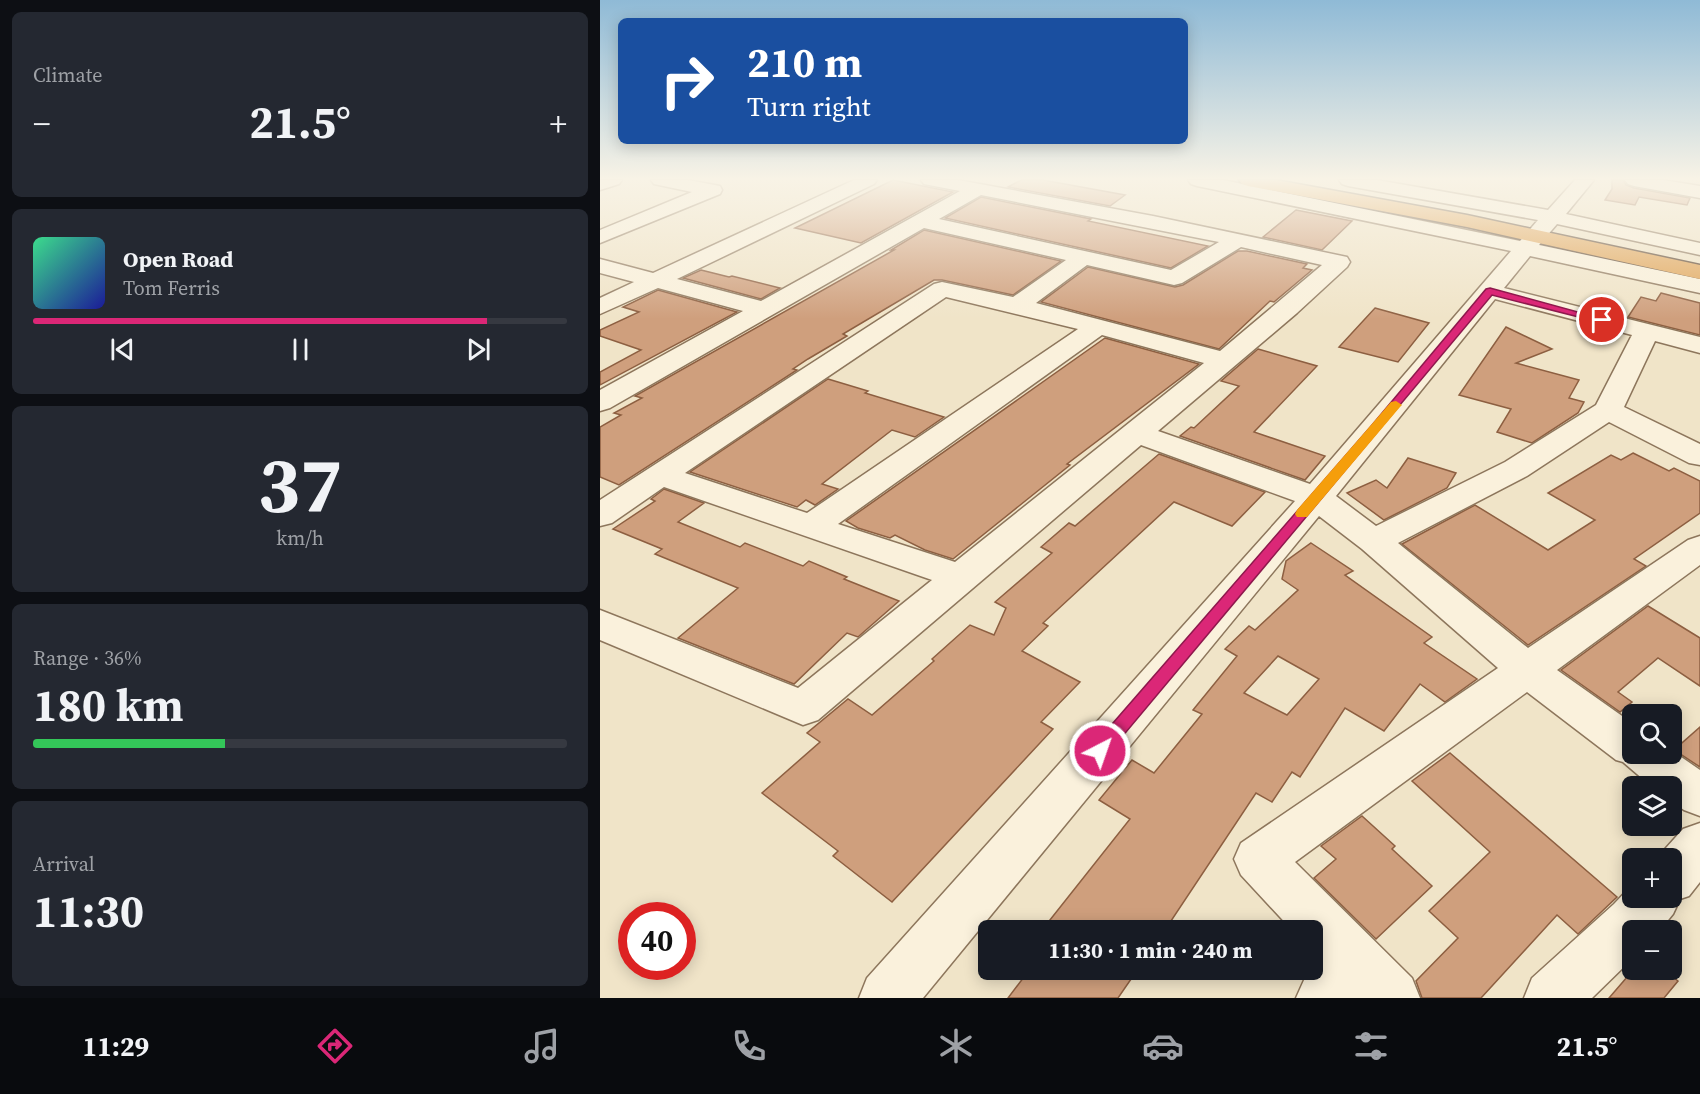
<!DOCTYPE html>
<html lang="en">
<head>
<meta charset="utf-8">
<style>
  :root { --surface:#171b24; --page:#242831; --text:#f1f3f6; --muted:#9ea1a6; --line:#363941; --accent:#db2777 }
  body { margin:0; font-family:"Source Serif 4",serif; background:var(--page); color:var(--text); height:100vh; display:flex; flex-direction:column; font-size:22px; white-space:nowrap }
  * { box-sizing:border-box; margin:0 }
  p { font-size:20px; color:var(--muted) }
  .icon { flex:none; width:33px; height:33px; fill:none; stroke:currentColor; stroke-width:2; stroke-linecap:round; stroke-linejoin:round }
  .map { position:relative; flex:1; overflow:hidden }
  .panel { display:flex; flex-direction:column; gap:12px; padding:12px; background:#0d0f14; width:600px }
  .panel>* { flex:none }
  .hud { position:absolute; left:18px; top:18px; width:570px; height:126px; border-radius:9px; box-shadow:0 3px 15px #0003; background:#1a4fa0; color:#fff; overflow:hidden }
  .buttons { position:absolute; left:1022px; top:704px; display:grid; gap:12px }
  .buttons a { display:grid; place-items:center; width:60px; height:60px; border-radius:9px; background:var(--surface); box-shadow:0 3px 15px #0003; font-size:30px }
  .speed { position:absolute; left:18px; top:902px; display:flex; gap:12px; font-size:30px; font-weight:700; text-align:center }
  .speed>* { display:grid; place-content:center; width:78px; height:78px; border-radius:50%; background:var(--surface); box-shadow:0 3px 15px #0003; line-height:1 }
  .speed .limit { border:9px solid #d22; background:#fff; color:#111 }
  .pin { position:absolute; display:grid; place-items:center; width:51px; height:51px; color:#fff; margin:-26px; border:3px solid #fff; border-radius:50%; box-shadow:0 2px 6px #0007 }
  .me { position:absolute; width:66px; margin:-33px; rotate:41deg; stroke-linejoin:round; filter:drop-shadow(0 0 4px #0008) }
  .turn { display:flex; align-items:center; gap:21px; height:126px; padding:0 30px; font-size:27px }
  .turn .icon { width:78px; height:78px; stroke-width:2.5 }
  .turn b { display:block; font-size:42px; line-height:51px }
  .big { font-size:45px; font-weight:700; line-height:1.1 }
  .panel .tile { flex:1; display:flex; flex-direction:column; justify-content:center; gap:9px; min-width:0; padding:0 21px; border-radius:9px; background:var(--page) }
  .panel .dial { align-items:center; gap:0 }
  .dial b { font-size:78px; line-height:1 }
  .song { display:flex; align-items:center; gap:18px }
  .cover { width:72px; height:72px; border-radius:9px; background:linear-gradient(135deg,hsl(150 70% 55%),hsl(240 70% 35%)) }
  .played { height:6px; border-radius:3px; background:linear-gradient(90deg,var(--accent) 85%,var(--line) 85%) }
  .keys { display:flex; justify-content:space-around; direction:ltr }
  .heat { display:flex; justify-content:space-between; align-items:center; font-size:33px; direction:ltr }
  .charge { height:9px; border-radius:4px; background:linear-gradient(90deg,#34c759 36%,var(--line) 0) }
  .trip { position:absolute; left:378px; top:920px; width:345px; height:60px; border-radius:9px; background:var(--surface); box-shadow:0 3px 15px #0003; font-weight:700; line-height:60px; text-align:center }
  .dock { display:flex; height:96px; justify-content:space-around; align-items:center; background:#090b0e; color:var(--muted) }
  .dock .icon { width:42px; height:42px }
  .dock .on { color:var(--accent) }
  .dock b { font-size:27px; color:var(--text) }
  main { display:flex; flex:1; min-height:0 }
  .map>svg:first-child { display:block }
  .building { fill:#cf9f7d; stroke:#8d5f41; stroke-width:1.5; fill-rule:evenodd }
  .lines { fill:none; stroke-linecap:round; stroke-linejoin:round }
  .minor-casing { stroke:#8d765c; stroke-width:3 }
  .highway-casing { stroke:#5b4430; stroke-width:3 }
  .minor { fill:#faf1dc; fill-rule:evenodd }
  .highway { fill:#e0a458; fill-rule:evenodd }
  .route { fill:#db2777; stroke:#8e194d; stroke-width:1.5 }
  .slow { fill:#f59e0b }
</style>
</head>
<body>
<main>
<section class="panel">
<div class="tile"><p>Climate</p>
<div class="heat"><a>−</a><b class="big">21.5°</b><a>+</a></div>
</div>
<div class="tile">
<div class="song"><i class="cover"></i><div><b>Open Road</b><p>Tom Ferris</p></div></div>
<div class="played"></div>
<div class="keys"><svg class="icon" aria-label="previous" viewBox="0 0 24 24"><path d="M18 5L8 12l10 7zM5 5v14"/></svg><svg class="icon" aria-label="pause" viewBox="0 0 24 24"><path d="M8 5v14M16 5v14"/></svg><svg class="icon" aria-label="next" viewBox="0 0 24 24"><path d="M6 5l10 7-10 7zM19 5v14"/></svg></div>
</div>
<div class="tile dial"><b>37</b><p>km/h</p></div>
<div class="tile"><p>Range · 36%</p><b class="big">180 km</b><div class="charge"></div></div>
<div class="tile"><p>Arrival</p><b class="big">11:30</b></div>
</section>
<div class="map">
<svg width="1100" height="998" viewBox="0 0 1100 998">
  <rect width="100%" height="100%" fill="#f0e4c8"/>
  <g class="building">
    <path d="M293,180L353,192L261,243L195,228Z"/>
    <path d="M421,180H443L525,195L510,206L408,187Z"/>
    <path d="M1012,180H1023L1026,185L1034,188L1090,198L1087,205L1039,197L1035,205L1005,200L1012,189Z"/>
    <path d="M381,197L491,219L488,221L608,246L571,268L345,218Z"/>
    <path d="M696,210L752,221L722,250L663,237Z"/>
    <path d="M324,230L461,261L413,295L342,280H334L243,334L247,336L208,359L193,369L197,370L19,485L0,477V427L21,415L14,413L42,398L35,396L294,250H291Z"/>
    <path d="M638,251H647L707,264L703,268L712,270L674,302L670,301L619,349L441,302L488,267L575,287L583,285Z"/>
    <path d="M101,270L129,277L132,276L180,288L161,299L83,278Z"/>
    <path d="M58,290L137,312L0,385V372L41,350L0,336V330L39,312L23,307Z"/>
    <path d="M1061,293L1100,303V335L1028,317L1041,297L1056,301Z"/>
    <path d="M775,308L829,323L798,362L739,347Z"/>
    <path d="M906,327L952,349L916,363L979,380L969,398L984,402L978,413L932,443L897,432L911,409L859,395Z"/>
    <path d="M505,338L599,364L467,464L470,465L353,559L325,550L295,535L290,538L258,528L246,521Z"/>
    <path d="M658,349L717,366L654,432L725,456L705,480L580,436L591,427L594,428L639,386L621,381Z"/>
    <path d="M228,379L268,391L265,393L344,417L315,437L292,430L222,484L238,489L215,505L206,500L197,507L90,472Z"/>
    <path d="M1033,453L1069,471L1074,468L1100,481V513L1034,559L1046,566L928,645L802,544L875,505L948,550L995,520L948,493L1011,455L1021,460Z"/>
    <path d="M559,454L665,492L632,526L574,502L443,623L448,626L422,651L480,682L441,722L453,729L292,902L233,856L238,851L162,793L220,742L207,733L248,699L272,715L334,661L332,659L370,625L394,635L406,608L395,602L452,553L441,547L469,523L475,526Z"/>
    <path d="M808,458L856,473L847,488L784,520L747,493L776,480L787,488Z"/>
    <path d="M64,489L104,503L78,522L140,547L145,543L203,566L209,561L247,577L244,579L299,601L258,637L247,633L194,684L78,638L138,588L55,554L62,549L13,529L55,501L51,499Z"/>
    <path d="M711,543L753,571L745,575L832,637L824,643L877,679L845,702L820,684L784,731L745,708L700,777L692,772L672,802L656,793L565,930H442L530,819L499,800L532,760L554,773L602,714L593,710L637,656L625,649L649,626L655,630L698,590L682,579L686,561ZM678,656L719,679L687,715L644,693Z"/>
    <path d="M1048,606L1100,638V686L1058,658L1018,692L1032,702L1020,712L961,670Z"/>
    <path d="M1100,727V767L1074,750Z"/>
    <path d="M850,753L1017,897L978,934L957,915L881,998H822L816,981L858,938L829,911L890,852L812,781Z"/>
    <path d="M762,816L795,846L792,849L832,886L776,939L714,878L736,859L721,846Z"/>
    <path d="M430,969H538L518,998H408Z"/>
    <path d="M1034,969H1063L1078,981L1064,998H1009Z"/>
  </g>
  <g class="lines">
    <defs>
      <g id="minor">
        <path d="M0,180H22L19,184L0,190Z"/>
        <path d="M51,180H88L120,186L122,190L120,194L0,243V230L92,192L54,184Z"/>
        <path d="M254,180H277L274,184L77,279L161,301L360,191L324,184L321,180H358L553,216L747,257L750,262L747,267L697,313L558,431L710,484L911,251L597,186L591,184L588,180H623L920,241L938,220L748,186L742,184L739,180H777L948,210L975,180H994L966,214L1100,243V255L957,224L939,245L1100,279V293L930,256L904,288L1100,337V353L1055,341L1024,407L1100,444V465L1089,463L1009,422L927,476L798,543L928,648L1088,540L1100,536V565L957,670L1032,723V753H1071V750L1100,770V816L1084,810L1071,801V786H1051L1023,762L1016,760L927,692L695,862L812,978L820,998H696L709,969H712L716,956L712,953V930H692L641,875L634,859L641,843L898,668L762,549L719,516L323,998H259L267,978L695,501L541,445L218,720L203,725L0,640V610L198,688L332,580L64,487L12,523L0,526V500L334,284L342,282L413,297L466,260L324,228L10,408L0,411V390L143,311L58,288L0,314V298L34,282L0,273V259L53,273ZM381,195L619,242L571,270L339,219ZM641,247L722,265L620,351L436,303L487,265L574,285L582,283ZM346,297L478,329L207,513L85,473ZM895,299L1032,335L996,405L905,462L776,526L736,496ZM502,335L604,363L355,562L238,524Z"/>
        <path d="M1025,180H1063L1100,186V198L1034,186L1028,184Z"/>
        <path d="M1100,823V882L1089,896L1080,899L1073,914L1060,930H1032V959L992,998H924L932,978L1014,904L1032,885V897H1071V858H1057L1083,829Z"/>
      </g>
      <path id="highway" d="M639,180H676L867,215L1100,265V279L867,227L648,186L642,184Z"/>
    </defs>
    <use href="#minor" class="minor-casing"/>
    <use href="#highway" class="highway-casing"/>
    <use href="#minor" class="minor"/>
    <use href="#highway" class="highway"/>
  </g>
  <linearGradient id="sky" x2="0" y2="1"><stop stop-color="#8fbad6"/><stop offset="0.56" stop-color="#f8f3e6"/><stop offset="1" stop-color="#f8f3e6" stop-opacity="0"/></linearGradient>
  <rect width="1100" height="319" fill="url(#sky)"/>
  <path class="route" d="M890,288L1007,320L1002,323L892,295L506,756L500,759L493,756L491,751L493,746L772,425L886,289Z"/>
  <path class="slow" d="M796,401L802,405L800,407L707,517H697L695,514L697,510L791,402Z"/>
</svg>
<div class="buttons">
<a><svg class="icon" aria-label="search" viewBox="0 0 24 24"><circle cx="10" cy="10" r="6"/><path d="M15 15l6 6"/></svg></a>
<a><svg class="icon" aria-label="layers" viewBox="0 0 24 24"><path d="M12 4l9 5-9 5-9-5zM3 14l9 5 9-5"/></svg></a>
<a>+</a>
<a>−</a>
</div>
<div class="speed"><div class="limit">40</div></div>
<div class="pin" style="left:1002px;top:320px;background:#d93025"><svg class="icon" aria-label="arrive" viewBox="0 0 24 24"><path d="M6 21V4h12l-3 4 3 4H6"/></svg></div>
<svg class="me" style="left:500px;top:751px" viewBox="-20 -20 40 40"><circle r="17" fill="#db2777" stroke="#fff" stroke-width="3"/><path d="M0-11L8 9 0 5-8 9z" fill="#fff"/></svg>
<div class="trip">11:30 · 1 min · 240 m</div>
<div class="hud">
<div class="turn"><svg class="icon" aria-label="right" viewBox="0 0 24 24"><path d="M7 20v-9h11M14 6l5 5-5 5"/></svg><div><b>210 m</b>Turn right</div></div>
</div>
</div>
</main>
<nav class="dock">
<b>11:29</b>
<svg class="icon on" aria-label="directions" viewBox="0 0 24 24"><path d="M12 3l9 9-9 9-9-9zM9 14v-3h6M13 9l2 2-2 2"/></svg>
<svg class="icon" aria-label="music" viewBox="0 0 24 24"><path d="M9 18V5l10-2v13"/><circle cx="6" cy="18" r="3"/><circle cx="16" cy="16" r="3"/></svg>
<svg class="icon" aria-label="phone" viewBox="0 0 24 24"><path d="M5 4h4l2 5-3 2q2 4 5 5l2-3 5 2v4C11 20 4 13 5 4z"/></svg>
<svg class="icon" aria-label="climate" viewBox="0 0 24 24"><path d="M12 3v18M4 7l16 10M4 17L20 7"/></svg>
<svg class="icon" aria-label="car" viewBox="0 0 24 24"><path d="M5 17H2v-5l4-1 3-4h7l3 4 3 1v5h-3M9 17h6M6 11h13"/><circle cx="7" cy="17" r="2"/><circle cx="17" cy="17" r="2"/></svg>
<svg class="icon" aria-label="filters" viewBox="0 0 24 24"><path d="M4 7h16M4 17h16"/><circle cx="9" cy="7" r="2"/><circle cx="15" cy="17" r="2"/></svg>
<b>21.5°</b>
</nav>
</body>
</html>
